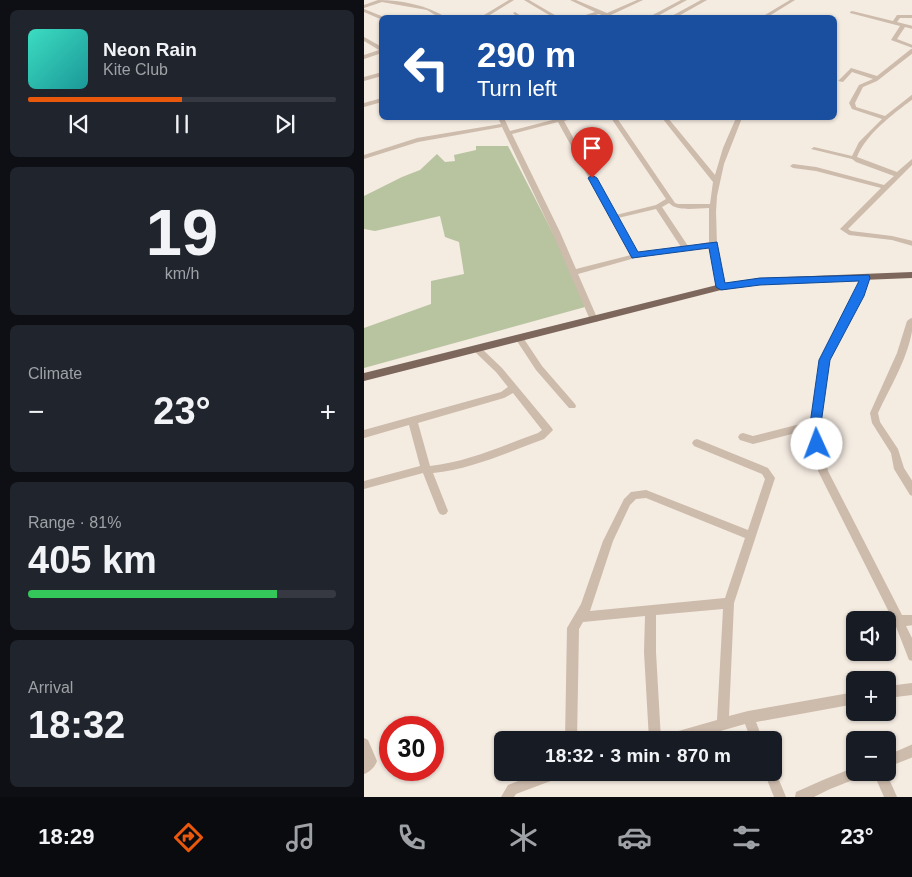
<!DOCTYPE html>
<html lang="en">
<head>
<meta charset="utf-8">
<style>
  :root { --surface:#171b24; --page:#20242c; --text:#f1f3f6; --muted:#9ea1a6; --line:#363941; --accent:#ea580c }
  body { margin:0; font-family:Arial,sans-serif; background:var(--page); color:var(--text); height:100vh; display:flex; flex-direction:column; font-size:19px; white-space:nowrap }
  * { box-sizing:border-box; margin:0 }
  p { font-size:16px; color:var(--muted) }
  .icon { flex:none; width:28px; height:28px; fill:none; stroke:currentColor; stroke-width:2; stroke-linecap:round; stroke-linejoin:round }
  .map { position:relative; flex:1; overflow:hidden }
  .details { display:flex; flex-direction:column; gap:10px; padding:10px; background:#0d0f14; width:364px }
  .details>* { flex:none }
  .top-card { position:absolute; left:15px; top:15px; width:458px; height:105px; border-radius:8px; box-shadow:0 1px 4px #0004; background:#1a4fa0; color:#fff; overflow:hidden }
  .buttons { position:absolute; left:482px; top:611px; display:grid; gap:10px }
  .buttons a { display:grid; place-items:center; width:50px; height:50px; border-radius:8px; background:var(--surface); box-shadow:0 1px 4px #0004; font-size:25px }
  .speed { position:absolute; left:15px; top:716px; display:flex; gap:10px; font-size:25px; font-weight:700; text-align:center }
  .speed>* { display:grid; place-content:center; width:65px; height:65px; border-radius:50%; background:var(--surface); box-shadow:0 1px 4px #0004; line-height:1 }
  .speed .limit { border:8px solid #d22; background:#fff; color:#111 }
  .pin { position:absolute; display:grid; place-items:center; width:42px; height:42px; color:#fff; margin:-51px -21px; border-radius:50% 50% 50% 0; rotate:-45deg; box-shadow:0 0 5px #0007 }
  .pin .icon { rotate:45deg }
  .me { position:absolute; width:55px; margin:-28px; rotate:358deg; stroke-linejoin:round; filter:drop-shadow(0 0 4px #0008) }
  .turn { display:flex; align-items:center; gap:18px; height:105px; padding:0 15px; font-size:22px }
  .turn .icon { width:65px; height:65px; stroke-width:2.5 }
  .turn b { display:block; font-size:35px; line-height:42px }
  .big { font-size:38px; font-weight:700; line-height:1.1 }
  .details .widget { flex:1; display:flex; flex-direction:column; justify-content:center; gap:8px; min-width:0; padding:0 18px; border-radius:8px; background:var(--page) }
  .details .dial { align-items:center; gap:0 }
  .dial b { font-size:65px; line-height:1 }
  .song { display:flex; align-items:center; gap:15px }
  .cover { width:60px; height:60px; border-radius:8px; background:linear-gradient(135deg,hsl(170 70% 55%),hsl(180 70% 35%)) }
  .played { height:5px; border-radius:2px; background:linear-gradient(90deg,var(--accent) 50%,var(--line) 50%) }
  .keys { display:flex; justify-content:space-around; direction:ltr }
  .heat { display:flex; justify-content:space-between; align-items:center; font-size:28px; direction:ltr }
  .charge { height:8px; border-radius:4px; background:linear-gradient(90deg,#34c759 81%,var(--line) 0) }
  .trip { position:absolute; left:130px; top:731px; width:288px; height:50px; border-radius:8px; background:var(--surface); box-shadow:0 1px 4px #0004; font-weight:700; line-height:50px; text-align:center }
  .menu { display:flex; height:80px; justify-content:space-around; align-items:center; background:#090b0e; color:var(--muted) }
  .menu .icon { width:35px; height:35px }
  .menu .on { color:var(--accent) }
  .menu b { font-size:22px; color:var(--text) }
  main { display:flex; flex:1; min-height:0 }
  .map>svg:first-child { display:block }
  .green { fill:#b8c4a0 }
  .lines { fill:none; stroke-linecap:round; stroke-linejoin:round }
  .minor { fill:#cdbbac; fill-rule:evenodd }
  .major { fill:#7d675c; fill-rule:evenodd }
  .route { fill:#1a73e8; stroke:#114b97 }
</style>
</head>
<body>
<main>
<section class="details">
<div class="widget">
<div class="song"><i class="cover"></i><div><b>Neon Rain</b><p>Kite Club</p></div></div>
<div class="played"></div>
<div class="keys"><svg class="icon" aria-label="previous" viewBox="0 0 24 24"><path d="M18 5L8 12l10 7zM5 5v14"/></svg><svg class="icon" aria-label="pause" viewBox="0 0 24 24"><path d="M8 5v14M16 5v14"/></svg><svg class="icon" aria-label="next" viewBox="0 0 24 24"><path d="M6 5l10 7-10 7zM19 5v14"/></svg></div>
</div>
<div class="widget dial"><b>19</b><p>km/h</p></div>
<div class="widget"><p>Climate</p>
<div class="heat"><a>−</a><b class="big">23°</b><a>+</a></div>
</div>
<div class="widget"><p>Range · 81%</p><b class="big">405 km</b><div class="charge"></div></div>
<div class="widget"><p>Arrival</p><b class="big">18:32</b></div>
</section>
<div class="map">
<svg width="549" height="797" viewBox="0 0 549 797">
  <rect width="100%" height="100%" fill="#f4ebe1"/>
  <path class="green" d="M112,146H144L194,243L221,307L0,368V328L67,304V281L100,274L95,242L81,237L76,216L11,231L0,229V196L38,177L56,170L73,154L81,162L91,161L90,155L112,150Z"/>
  <g class="lines">
    <g class="minor">
      <path d="M14,0C37,0 63,5 83,18H76L63,10L18,2L0,8V5Z"/>
      <path d="M145,0H150L121,18H115Z"/>
      <path d="M160,0H165L196,18H190Z"/>
      <path d="M206,0H212L243,13L273,0H279L247,15L251,18H244L235,14L221,18H212L231,12Z"/>
      <path d="M317,0H323L290,18H283Z"/>
      <path d="M337,0H343L311,18H304Z"/>
      <path d="M426,0H431L402,18H396Z"/>
      <path d="M0,9L20,17V18L16,19L0,12Z"/>
      <path d="M488,11L529,21L533,15H549V18H536L533,22L549,26V29L541,27L533,39L549,45V48L527,40L536,26L486,13V12Z"/>
      <path d="M151,12L160,18H154L149,13Z"/>
      <path d="M0,37L18,47V53L0,59V55L15,50L0,41Z"/>
      <path d="M547,49H549V53L513,81L499,87L491,103L492,107L521,116L549,94V99C530,113 501,135 493,157L533,172L549,158V164L484,229L487,231L528,236L549,241V246L528,240L485,235L476,229L517,188L452,171L429,168L426,166L429,164L452,167L520,185L530,176L492,162L488,159L447,149L450,147L488,156L495,142L518,119L488,109L485,103L495,85L509,79L488,72L479,82L474,81L487,68L513,76Z"/>
      <path d="M18,72V76L0,81V77Z"/>
      <path d="M18,98V102L0,107V103Z"/>
      <path d="M134,118H140L146,131L196,118H208L207,119L200,121L252,215L292,205L302,199L247,118H253L311,203L314,204H346L349,182L298,118H304L351,175L359,148L372,118H378L360,164L353,196L352,212L353,245L361,287L360,289L357,290L353,287L346,247L271,258L214,274L234,320L233,322H227L188,232L138,127L54,142L0,159V155L53,138L137,124ZM194,122L267,255L212,269L196,232L148,134ZM305,203C313,212 333,208 345,208V242L324,246L298,207ZM292,209L317,247L273,253L254,218Z"/>
      <path d="M501,275L505,278L499,296L465,360L456,430L464,471L538,615H549V625L542,626L549,640V661L545,660L531,624L454,471L447,429L389,444L376,440L374,437L376,434L379,433L389,436L448,421L457,360L491,296L497,278Z"/>
      <path d="M547,318L549,319C549,350 527,385 514,413L516,422L534,449L540,468L549,482V496L546,495L530,469L527,453L508,423L506,413L533,353L543,321Z"/>
      <path d="M155,335L158,336L178,366L211,404L212,406L211,408H205L172,370L151,338Z"/>
      <path d="M113,346L116,347L138,368L187,427L189,430L180,439C144,452 108,469 69,473L84,511L82,514L79,515L76,514L74,511L59,473L0,489V481L56,466L45,425L0,438V430L137,392L144,387L132,372L110,351L109,349ZM149,393L178,430L174,433C138,446 104,462 66,466L54,423L140,398Z"/>
      <path d="M333,439L404,468L411,478L370,603L365,716L384,711L491,692V704L392,722L399,740H387L381,724L325,740H298L300,736L304,734L353,720L359,609L292,615V652L297,740H285L280,652L281,616L219,622L215,629L213,740H201L203,628L217,604L239,541L260,499L267,492L282,490L384,530L401,479L398,474L330,446L328,443L330,440ZM282,498L381,538L361,598L226,611L249,541L266,505L272,499Z"/>
      <path d="M549,683V695L524,698V686Z"/>
      <path d="M0,738L4,740L13,761C11,767 6,772 0,774Z"/>
      <path d="M549,744V757L524,767V755Z"/>
      <path d="M409,767L410,768L422,797H410L400,772H409Z"/>
      <path d="M491,767V772H501L499,776L466,789L450,797H431L432,792L459,780Z"/>
      <path d="M177,772H202L200,776L152,794L150,797H137L144,785Z"/>
      <path d="M509,772H522L533,797H520Z"/>
    </g>
    <path class="major" d="M549,272V278L396,284L357,290L0,381V373L357,284L396,278Z"/>
  </g>
  <path class="route" d="M228,175L233,178L274,252L353,242L361,283L396,278L505,275L506,278L500,296L466,360L457,424L459,444L457,448H449L446,424L455,360L495,281L396,285L357,290L352,287L345,248L268,258L224,178Z"/>
</svg>
<div class="buttons">
<a><svg class="icon" aria-label="sound" viewBox="0 0 24 24"><path d="M4 9h4l5-4v14l-5-4H4zM17 9q2 3 0 6"/></svg></a>
<a>+</a>
<a>−</a>
</div>
<div class="speed"><div class="limit">30</div></div>
<div class="pin" style="left:228px;top:178px;background:#d93025"><svg class="icon" aria-label="arrive" viewBox="0 0 24 24"><path d="M6 21V4h12l-3 4 3 4H6"/></svg></div>
<svg class="me" style="left:453px;top:444px" viewBox="-20 -20 40 40"><circle r="19" fill="#fff"/><path d="M0-13L10 11 0 6-10 11z" fill="#1a73e8"/></svg>
<div class="trip">18:32 · 3 min · 870 m</div>
<div class="top-card">
<div class="turn"><svg class="icon" aria-label="left" viewBox="0 0 24 24"><path d="M17 20v-9H6M10 6l-5 5 5 5"/></svg><div><b>290 m</b>Turn left</div></div>
</div>
</div>
</main>
<nav class="menu">
<b>18:29</b>
<svg class="icon on" aria-label="directions" viewBox="0 0 24 24"><path d="M12 3l9 9-9 9-9-9zM9 14v-3h6M13 9l2 2-2 2"/></svg>
<svg class="icon" aria-label="music" viewBox="0 0 24 24"><path d="M9 18V5l10-2v13"/><circle cx="6" cy="18" r="3"/><circle cx="16" cy="16" r="3"/></svg>
<svg class="icon" aria-label="phone" viewBox="0 0 24 24"><path d="M5 4h4l2 5-3 2q2 4 5 5l2-3 5 2v4C11 20 4 13 5 4z"/></svg>
<svg class="icon" aria-label="climate" viewBox="0 0 24 24"><path d="M12 3v18M4 7l16 10M4 17L20 7"/></svg>
<svg class="icon" aria-label="car" viewBox="0 0 24 24"><path d="M5 17H2v-5l4-1 3-4h7l3 4 3 1v5h-3M9 17h6M6 11h13"/><circle cx="7" cy="17" r="2"/><circle cx="17" cy="17" r="2"/></svg>
<svg class="icon" aria-label="filters" viewBox="0 0 24 24"><path d="M4 7h16M4 17h16"/><circle cx="9" cy="7" r="2"/><circle cx="15" cy="17" r="2"/></svg>
<b>23°</b>
</nav>
</body>
</html>
